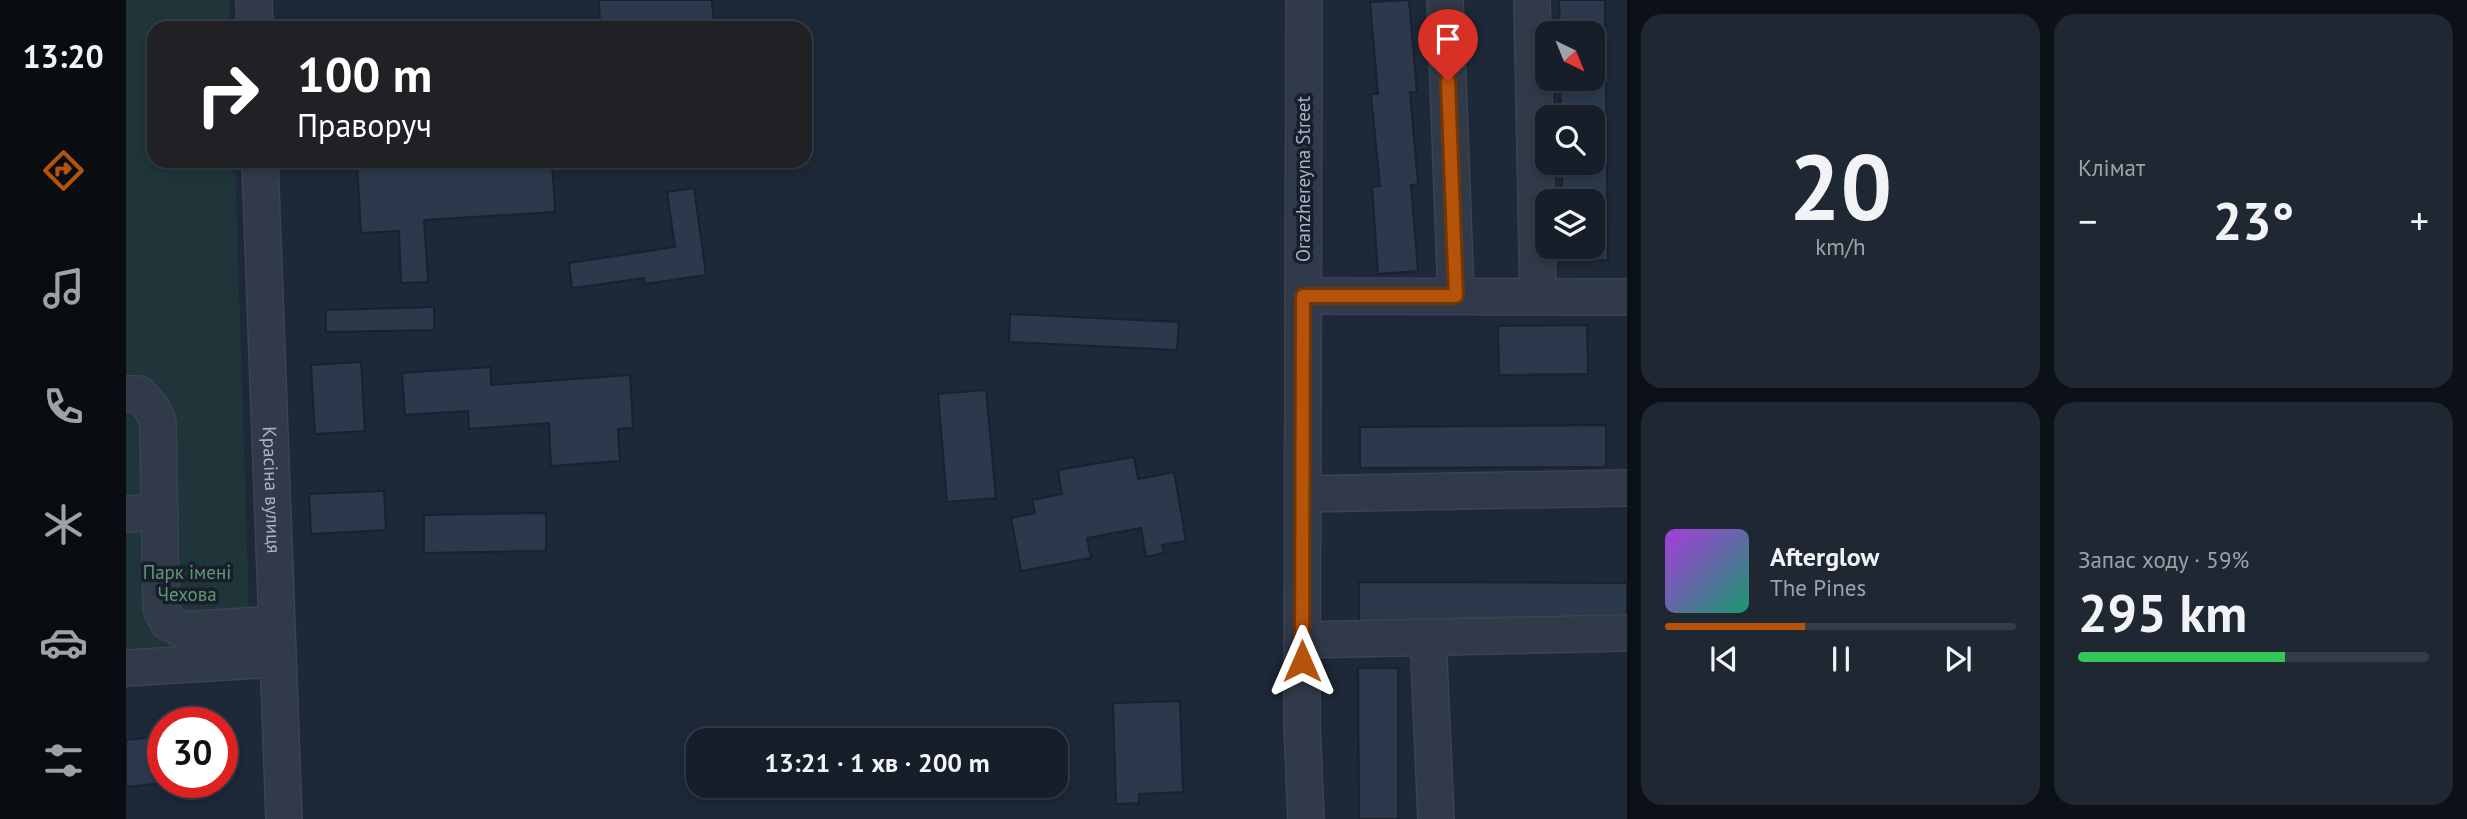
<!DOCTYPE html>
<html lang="uk">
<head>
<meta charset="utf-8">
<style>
  :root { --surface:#161e2a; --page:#1f2732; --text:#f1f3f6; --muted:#9ea2a8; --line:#353c47; --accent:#b45309 }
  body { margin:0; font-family:"PT Sans",sans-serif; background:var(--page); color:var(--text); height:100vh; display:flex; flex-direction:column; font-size:26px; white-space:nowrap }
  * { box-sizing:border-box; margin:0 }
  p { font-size:23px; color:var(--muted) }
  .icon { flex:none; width:38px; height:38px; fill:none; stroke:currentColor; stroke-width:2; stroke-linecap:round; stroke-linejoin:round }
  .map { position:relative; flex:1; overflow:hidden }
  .side { display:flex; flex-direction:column; gap:14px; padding:14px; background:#0c1017; width:840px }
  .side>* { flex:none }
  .banner { position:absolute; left:21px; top:21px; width:665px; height:147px; border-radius:21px; box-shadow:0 4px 10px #0003,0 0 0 2px var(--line); background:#202124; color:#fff; overflow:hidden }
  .needle { width:46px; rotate:137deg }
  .buttons { position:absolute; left:1409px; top:21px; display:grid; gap:14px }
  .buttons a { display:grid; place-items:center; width:70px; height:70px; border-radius:14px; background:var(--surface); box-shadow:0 4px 10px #0003,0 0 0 2px var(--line); font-size:35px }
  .speed { position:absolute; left:21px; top:707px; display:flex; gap:14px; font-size:35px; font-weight:700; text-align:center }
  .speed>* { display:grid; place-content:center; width:91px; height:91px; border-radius:50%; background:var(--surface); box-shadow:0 4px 10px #0003,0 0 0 2px var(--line); line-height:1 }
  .speed .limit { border:10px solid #d22; background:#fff; color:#111 }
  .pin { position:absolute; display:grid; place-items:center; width:60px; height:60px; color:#fff; margin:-72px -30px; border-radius:50% 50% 50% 0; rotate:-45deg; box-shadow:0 0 7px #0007 }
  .pin .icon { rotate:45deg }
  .me { position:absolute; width:77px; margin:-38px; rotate:0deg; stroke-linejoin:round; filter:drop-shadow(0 0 5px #0008) }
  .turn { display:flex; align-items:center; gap:24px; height:147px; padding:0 35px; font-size:32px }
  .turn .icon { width:91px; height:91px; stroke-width:2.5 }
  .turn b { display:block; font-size:49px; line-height:60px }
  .big { font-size:52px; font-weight:800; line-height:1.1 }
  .side .card { flex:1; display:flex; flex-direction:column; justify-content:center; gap:10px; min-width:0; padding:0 24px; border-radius:21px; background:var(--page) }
  .side .dial { align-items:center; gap:0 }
  .dial b { font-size:91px; line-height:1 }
  .song { display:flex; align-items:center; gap:21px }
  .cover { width:84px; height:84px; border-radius:10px; background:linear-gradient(135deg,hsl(280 70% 55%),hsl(160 70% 35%)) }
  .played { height:7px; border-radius:4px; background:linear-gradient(90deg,var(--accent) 40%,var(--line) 40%) }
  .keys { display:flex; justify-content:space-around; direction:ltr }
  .heat { display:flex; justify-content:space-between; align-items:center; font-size:38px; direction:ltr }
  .charge { height:10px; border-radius:5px; background:linear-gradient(90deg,#34c759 59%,var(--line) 0) }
  .side .tiles { flex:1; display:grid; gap:14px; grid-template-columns:repeat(2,1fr) }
  .trip { position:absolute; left:560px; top:728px; width:382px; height:70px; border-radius:21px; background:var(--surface); box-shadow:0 4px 10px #0003,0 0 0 2px var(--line); font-weight:800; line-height:70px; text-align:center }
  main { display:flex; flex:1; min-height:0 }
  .menu { display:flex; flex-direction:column; width:126px; justify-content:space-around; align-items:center; background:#090c11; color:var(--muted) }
  .menu .icon { width:49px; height:49px }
  .menu .active { color:var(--accent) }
  .menu b { font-size:32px; color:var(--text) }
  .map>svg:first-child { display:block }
  .green { fill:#1f3539 }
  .building { fill:#2c394d; stroke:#19212f; stroke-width:2 }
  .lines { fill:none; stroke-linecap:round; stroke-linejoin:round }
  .minor-casing { stroke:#3b4352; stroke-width:38 }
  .minor { stroke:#313a49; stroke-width:35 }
  .route-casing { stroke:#753606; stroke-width:18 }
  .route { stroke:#b45309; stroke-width:12 }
  .labels { text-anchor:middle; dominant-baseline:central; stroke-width:7; stroke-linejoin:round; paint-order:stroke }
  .street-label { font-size:19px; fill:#abb4c6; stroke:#171f2d }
  .park-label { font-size:19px; fill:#60986f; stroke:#171f2d }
</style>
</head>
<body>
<main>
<nav class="menu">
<b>13:20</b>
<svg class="icon active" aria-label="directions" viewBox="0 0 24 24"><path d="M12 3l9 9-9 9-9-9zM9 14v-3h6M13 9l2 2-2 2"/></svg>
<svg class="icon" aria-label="music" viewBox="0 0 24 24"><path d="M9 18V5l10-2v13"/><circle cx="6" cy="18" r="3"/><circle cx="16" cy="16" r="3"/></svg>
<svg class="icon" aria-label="phone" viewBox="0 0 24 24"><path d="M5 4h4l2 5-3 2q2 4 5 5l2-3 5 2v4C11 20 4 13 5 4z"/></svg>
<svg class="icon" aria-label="climate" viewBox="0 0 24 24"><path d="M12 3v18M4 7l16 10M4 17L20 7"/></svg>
<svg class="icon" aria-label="car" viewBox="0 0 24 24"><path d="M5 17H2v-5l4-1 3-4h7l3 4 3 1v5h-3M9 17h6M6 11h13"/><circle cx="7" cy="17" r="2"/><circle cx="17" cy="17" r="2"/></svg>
<svg class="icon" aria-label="filters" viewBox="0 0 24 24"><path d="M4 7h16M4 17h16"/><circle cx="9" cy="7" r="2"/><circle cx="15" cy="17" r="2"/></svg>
</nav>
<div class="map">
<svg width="1501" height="819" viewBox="0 0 1501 819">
  <rect width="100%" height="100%" fill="#1d2838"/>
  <path class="green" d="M0,0H103L104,28H28V161H109L124,639L0,652Z"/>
  <g class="building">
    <path d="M473,0H586L588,28H474Z"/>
    <path d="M1283,0L1291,92H1284L1292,184L1285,185L1292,271L1252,274L1246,187L1254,186L1245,94H1252L1244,2Z"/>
    <path d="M1433,0H1479L1482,260L1437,261V247H1466V201H1436V163H1466V117H1435L1434,79H1466V33H1434Z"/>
    <path d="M231,161H426L429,212L298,220L302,282L275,283L273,231L235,233Z"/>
    <path d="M568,188L580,275L519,284L518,278L446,288L443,263L549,247L541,192Z"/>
    <path d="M308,307V330L200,332V310Z"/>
    <path d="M884,314L1053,322L1051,350L883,342Z"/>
    <path d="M1461,325L1462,374L1373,375L1372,326Z"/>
    <path d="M235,362L239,431L189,434L185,365Z"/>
    <path d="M365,367V385L504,375L507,428L492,429L494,461L425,466L423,423L343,429L342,411L279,415L276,373Z"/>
    <path d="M860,390L870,498L821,502L812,394Z"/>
    <path d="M1480,425V467L1234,468V427Z"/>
    <path d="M1008,457L1012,479L1048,472L1060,541L1036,545L1038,553L1020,557L1015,528L961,538L965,558L895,571L885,518L909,513L906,500L936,494L932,470Z"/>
    <path d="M258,491L260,530L185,534L183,494Z"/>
    <path d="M420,513V551L298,553V515Z"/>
    <path d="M1233,582L1501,583V622L1233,621Z"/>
    <path d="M1232,668H1272V819H1233Z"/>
    <path d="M1054,701L1057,792L1013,794V803L990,804L987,703Z"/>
    <path d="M96,732L100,777H96Z"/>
    <path d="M37,736V782H46L0,787V740Z"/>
  </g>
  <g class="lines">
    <defs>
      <g id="minor">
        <path d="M128,0L129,28"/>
        <path d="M1178,0L1176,725L1180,819"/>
        <path d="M1319,0L1330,296"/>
        <path d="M1406,0L1412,296"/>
        <path id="s1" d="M134,161L158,819"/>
        <path d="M1177,296L1501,297"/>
        <path d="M0,394H13L26,409L32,422L35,608L42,622L57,630L150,624"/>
        <path d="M1177,494L1501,488"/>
        <path d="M0,514L34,512"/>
        <path d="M1302,637L1310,819"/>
        <path d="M1176,640L1501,633"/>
        <path d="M0,668L151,659"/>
      </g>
    </defs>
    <use href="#minor" class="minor-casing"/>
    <use href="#minor" class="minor"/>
  </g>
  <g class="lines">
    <defs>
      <path id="route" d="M1176,661L1177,296H1330L1322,81"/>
    </defs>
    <use href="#route" class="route-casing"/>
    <use href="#route" class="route"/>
  </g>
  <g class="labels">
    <g class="street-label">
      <text transform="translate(1177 179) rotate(-90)">Oranzhereyna Street</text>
      <text stroke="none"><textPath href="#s1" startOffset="329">Красіна вулиця</textPath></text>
    </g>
    <g class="park-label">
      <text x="61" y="572">Парк імені<tspan x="61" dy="22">Чехова</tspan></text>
    </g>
  </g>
</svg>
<div class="buttons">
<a><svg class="needle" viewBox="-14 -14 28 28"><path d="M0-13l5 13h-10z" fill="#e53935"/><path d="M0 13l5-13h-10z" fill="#9ea2a8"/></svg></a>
<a><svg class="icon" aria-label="search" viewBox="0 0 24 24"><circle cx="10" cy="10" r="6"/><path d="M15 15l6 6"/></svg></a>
<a><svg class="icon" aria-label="layers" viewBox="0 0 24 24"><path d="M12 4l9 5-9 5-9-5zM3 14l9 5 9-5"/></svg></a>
</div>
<div class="speed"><div class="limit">30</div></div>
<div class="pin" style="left:1322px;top:81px;background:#d93025"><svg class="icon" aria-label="arrive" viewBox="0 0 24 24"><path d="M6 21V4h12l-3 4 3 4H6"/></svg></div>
<svg class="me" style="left:1176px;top:661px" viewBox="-20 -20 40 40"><path d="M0-17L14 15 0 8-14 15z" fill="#b45309" stroke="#fff" stroke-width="4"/></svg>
<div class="trip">13:21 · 1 хв · 200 m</div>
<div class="banner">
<div class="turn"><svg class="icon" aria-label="right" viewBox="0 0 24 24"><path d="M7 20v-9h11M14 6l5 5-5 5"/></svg><div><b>100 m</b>Праворуч</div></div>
</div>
</div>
<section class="side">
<div class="tiles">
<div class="card dial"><b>20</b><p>km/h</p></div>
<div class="card"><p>Клімат</p>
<div class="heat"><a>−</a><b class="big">23°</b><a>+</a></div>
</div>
<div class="card">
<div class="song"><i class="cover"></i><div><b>Afterglow</b><p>The Pines</p></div></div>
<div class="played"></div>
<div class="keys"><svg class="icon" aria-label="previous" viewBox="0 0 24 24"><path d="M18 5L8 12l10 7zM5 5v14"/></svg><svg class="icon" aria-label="pause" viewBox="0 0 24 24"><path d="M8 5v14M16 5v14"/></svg><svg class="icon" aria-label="next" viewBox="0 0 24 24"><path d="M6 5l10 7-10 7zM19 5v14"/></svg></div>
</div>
<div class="card"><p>Запас ходу · 59%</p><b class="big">295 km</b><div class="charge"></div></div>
</div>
</section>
</main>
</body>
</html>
